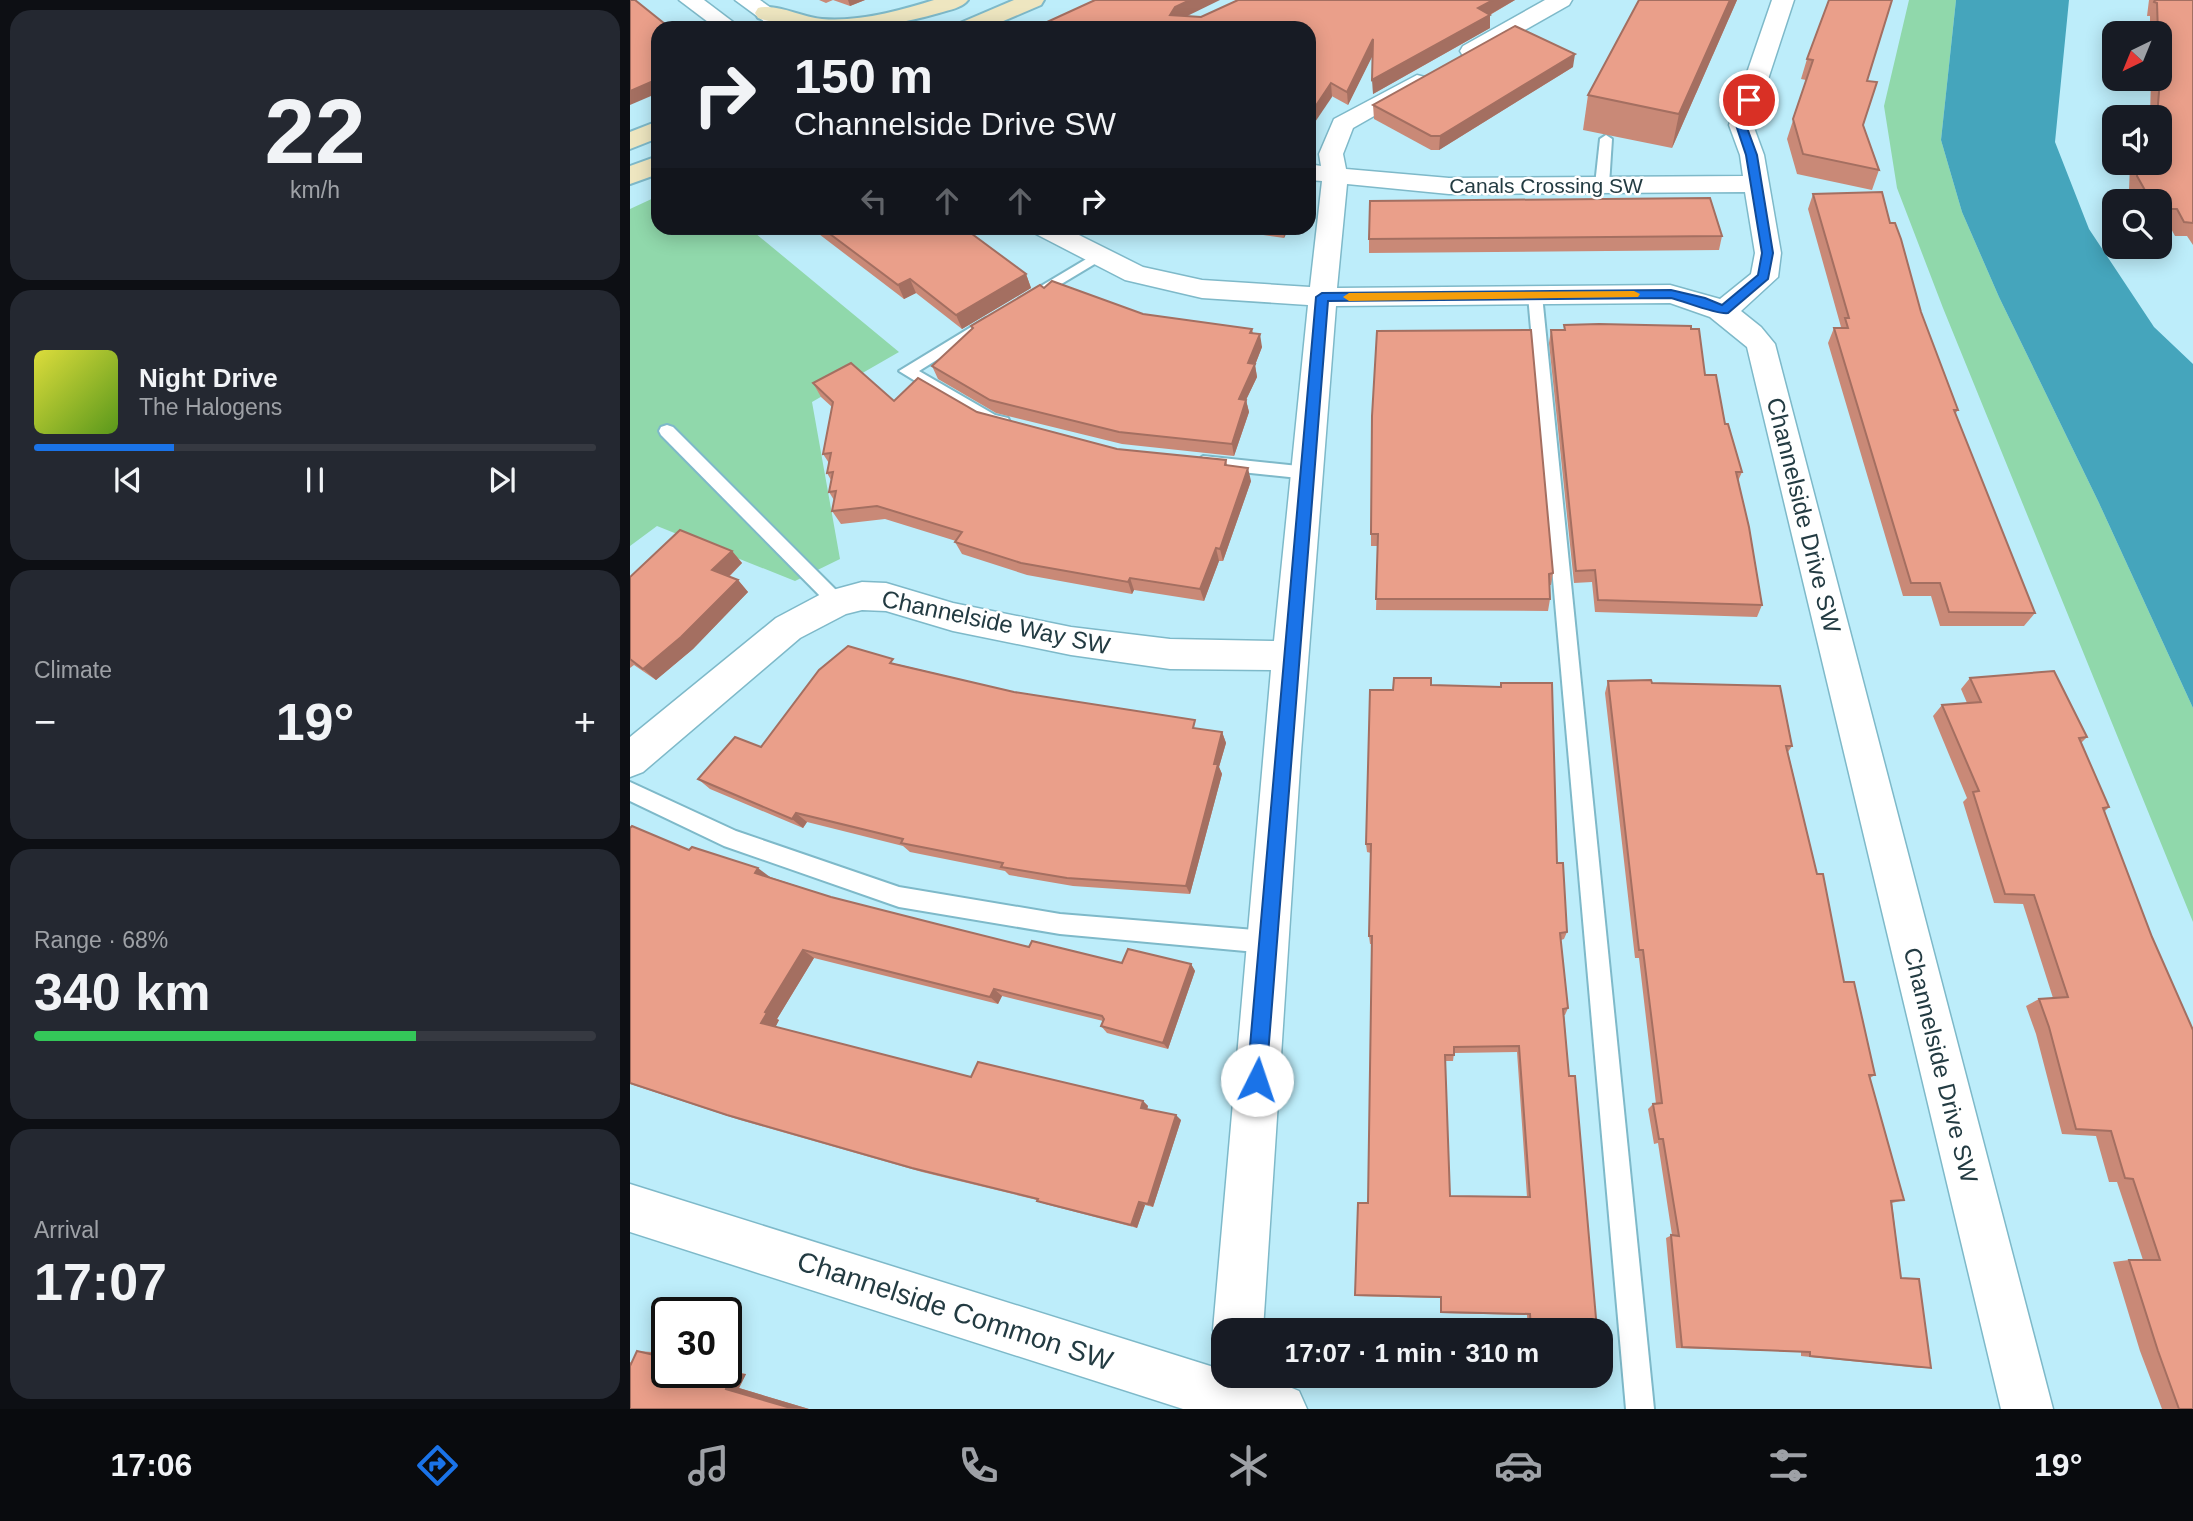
<!DOCTYPE html>
<html lang="en">
<head>
<meta charset="utf-8">
<style>
  :root { --surface:#171b24; --page:#242831; --text:#f1f3f6; --muted:#9ea1a6; --line:#363941; --accent:#1a73e8 }
  body { margin:0; font-family:Arial,sans-serif; background:var(--page); color:var(--text); height:100vh; display:flex; flex-direction:column; font-size:26px; white-space:nowrap }
  * { box-sizing:border-box; margin:0 }
  p { font-size:23px; color:var(--muted) }
  .icon { flex:none; width:38px; height:38px; fill:none; stroke:currentColor; stroke-width:2; stroke-linecap:round; stroke-linejoin:round }
  .map { position:relative; flex:1; overflow:hidden }
  .drawer { display:flex; flex-direction:column; gap:10px; padding:10px; background:#0d0f14; width:630px }
  .drawer>* { flex:none }
  .hud { position:absolute; left:21px; top:21px; width:665px; height:214px; border-radius:21px; box-shadow:0 4px 18px #0003; background:#171b24; color:var(--text); overflow:hidden }
  .needle { width:46px; rotate:223deg }
  .controls { position:absolute; left:1472px; top:21px; display:grid; gap:14px }
  .controls a { display:grid; place-items:center; width:70px; height:70px; border-radius:14px; background:var(--surface); box-shadow:0 4px 18px #0003; font-size:35px }
  .speed { position:absolute; left:21px; top:1297px; display:flex; gap:14px; font-size:35px; font-weight:700; text-align:center }
  .speed>* { display:grid; place-content:center; width:91px; height:91px; border-radius:50%; background:var(--surface); box-shadow:0 4px 18px #0003; line-height:1 }
  .speed .limit { border:4px solid #111; border-radius:10px; background:#fff; color:#111 }
  .pin { position:absolute; display:grid; place-items:center; width:60px; height:60px; color:#fff; margin:-30px; border:4px solid #fff; border-radius:50%; box-shadow:0 2px 7px #0007 }
  .me { position:absolute; width:77px; margin:-38px; rotate:4deg; stroke-linejoin:round; filter:drop-shadow(0 0 5px #0008) }
  .turn { display:flex; align-items:center; gap:24px; height:147px; padding:0 28px; font-size:32px }
  .turn .icon { width:91px; height:91px; stroke-width:2.5 }
  .turn b { display:block; font-size:49px; line-height:60px }
  .lanes { display:flex; align-items:center; height:66px; padding:0 28px; background:#0003; justify-content:center; gap:35px; direction:ltr }
  .lanes .off { opacity:.35 }
  .big { font-size:52px; font-weight:700; line-height:1.1 }
  .drawer .card { flex:1; display:flex; flex-direction:column; justify-content:center; gap:10px; min-width:0; padding:0 24px; border-radius:21px; background:var(--page) }
  .drawer .dial { align-items:center; gap:0 }
  .dial b { font-size:91px; line-height:1 }
  .song { display:flex; align-items:center; gap:21px }
  .cover { width:84px; height:84px; border-radius:10px; background:linear-gradient(135deg,hsl(60 70% 55%),hsl(90 70% 35%)) }
  .played { height:7px; border-radius:4px; background:linear-gradient(90deg,var(--accent) 25%,var(--line) 25%) }
  .keys { display:flex; justify-content:space-around; direction:ltr }
  .heat { display:flex; justify-content:space-between; align-items:center; font-size:38px; direction:ltr }
  .charge { height:10px; border-radius:5px; background:linear-gradient(90deg,#34c759 68%,var(--line) 0) }
  .trip { position:absolute; left:581px; top:1318px; width:402px; height:70px; border-radius:21px; background:var(--surface); box-shadow:0 4px 18px #0003; font-weight:700; line-height:70px; text-align:center }
  .tabs { display:flex; height:112px; justify-content:space-around; align-items:center; background:#090b0e; color:var(--muted) }
  .tabs .icon { width:49px; height:49px }
  .tabs .active { color:var(--accent) }
  .tabs b { font-size:32px; color:var(--text) }
  main { display:flex; flex:1; min-height:0 }
  .map>svg:first-child { display:block }
  .green { fill:#90d8ab }
  .water { fill:#45a5bc }
  .lines { fill:none; stroke-linecap:round; stroke-linejoin:round }
  .lane-casing { stroke:#7eb9c9; stroke-width:4 }
  .street-casing { stroke:#7eb9c9; stroke-width:3 }
  .secondary-casing { stroke:#7eb9c9; stroke-width:4 }
  .lane { fill:#fff; fill-rule:evenodd }
  .street { fill:#fff; fill-rule:evenodd }
  .secondary { fill:#eee6c0; fill-rule:evenodd }
  .wall { fill:#c98977; fill-rule:evenodd }
  .shaded-wall { fill:#a46f61 }
  .building { fill:#ea9f8a; stroke:#a46f61; stroke-width:2; fill-rule:evenodd }
  .route { fill:#1a73e8; stroke:#114b97; stroke-width:2 }
  .slow { fill:#f59e0b }
  .labels { text-anchor:middle; dominant-baseline:central; stroke-width:5; stroke-linejoin:round; paint-order:stroke }
  .far-street-label { font-size:21px; fill:#233b42; stroke:#fff }
  .street-label { font-size:24px; fill:#233b42; stroke:#fff }
  .near-street-label { font-size:28px; fill:#233b42; stroke:#fff }
</style>
</head>
<body>
<main>
<section class="drawer">
<div class="card dial"><b>22</b><p>km/h</p></div>
<div class="card">
<div class="song"><i class="cover"></i><div><b>Night Drive</b><p>The Halogens</p></div></div>
<div class="played"></div>
<div class="keys"><svg class="icon" aria-label="previous" viewBox="0 0 24 24"><path d="M18 5L8 12l10 7zM5 5v14"/></svg><svg class="icon" aria-label="pause" viewBox="0 0 24 24"><path d="M8 5v14M16 5v14"/></svg><svg class="icon" aria-label="next" viewBox="0 0 24 24"><path d="M6 5l10 7-10 7zM19 5v14"/></svg></div>
</div>
<div class="card"><p>Climate</p>
<div class="heat"><a>−</a><b class="big">19°</b><a>+</a></div>
</div>
<div class="card"><p>Range · 68%</p><b class="big">340 km</b><div class="charge"></div></div>
<div class="card"><p>Arrival</p><b class="big">17:07</b></div>
</section>
<div class="map">
<svg width="1563" height="1409" viewBox="0 0 1563 1409">
  <rect width="100%" height="100%" fill="#bdedfa"/>
  <g class="green">
    <path d="M1279,0H1326L1311,140L1332,212L1369,297L1469,503L1563,708V922L1313,308L1267,188L1254,106Z"/>
    <path d="M28,196V228H119L269,352L182,402L210,559L165,581L27,526L0,546V209Z"/>
  </g>
  <path class="water" d="M1326,0H1439L1425,142L1459,229L1524,327L1563,364V708L1469,503L1369,297L1332,212L1311,140Z"/>
  <g class="lines">
    <defs>
      <g id="lane">
        <path d="M976,135L982,139L979,185L972,189L965,185L970,139Z"/>
        <path d="M468,252L473,253V259L408,298H398L396,295Z"/>
        <path d="M905,290L912,295L1024,1409H996L898,295Z"/>
        <path d="M356,318L363,323L361,326L289,371L365,415L378,418L380,422L378,426L372,428L354,423L269,371Z"/>
        <path d="M37,425L43,427L213,597L216,602L213,607L207,609L201,607L31,435L29,431L31,427Z"/>
        <path d="M573,456L678,467L686,473L678,479L573,468L565,462Z"/>
        <path d="M0,782L106,831L269,887L430,914L637,931L645,934L648,942L645,950L637,953L430,934L269,907L94,846L0,801Z"/>
      </g>
      <g id="street">
        <path d="M49,0H74L111,28H86Z"/>
        <path d="M105,0H130L169,28H143Z"/>
        <path d="M915,0H942L939,5L849,56H833L830,51L833,46Z"/>
        <path d="M1142,0H1164L1123,125L1134,155L1151,253L1148,277L1111,311L1131,327L1145,344L1423,1409H1371L1117,347L1080,317L1040,303L706,306L671,752L633,1330H593V1349L583,1330L641,670L540,669L441,655L323,631L256,611L232,610L216,614L170,638L13,772L0,777V737L146,618L195,592L232,582L256,583L323,603L441,627L540,639L644,641L678,305L572,298L495,280L406,234L402,228H435L513,267L572,280L680,287L692,181L679,180V164L691,166L689,154L704,119L787,75L795,77L799,82L795,87L723,128L713,154L716,169L819,178L1113,176L1110,155L1099,125ZM717,184L819,194L1115,192L1125,253L1121,274L1090,299L1040,285L707,288Z"/>
        <path d="M0,1184L593,1370V1376C620,1376 645,1380 669,1391L677,1409H553L0,1232Z"/>
      </g>
      <g id="secondary">
        <path d="M304,0H338C332,8 319,10 309,13C250,30 188,36 128,18L125,13L128,8C147,3 171,17 192,19C229,22 268,11 304,0Z"/>
        <path d="M384,0H414L411,5L357,28H326L330,23Z"/>
        <path d="M28,121V138L0,149V132Z"/>
        <path d="M28,156V174L0,184V166Z"/>
      </g>
    </defs>
    <use href="#lane" class="lane-casing"/>
    <use href="#street" class="street-casing"/>
    <use href="#secondary" class="secondary-casing"/>
    <use href="#lane" class="lane"/>
    <use href="#street" class="street"/>
    <use href="#secondary" class="secondary"/>
  </g>
  <g class="wall">
    <path d="M189,0H235L220,6L203,0L196,3Z"/>
    <path d="M608,0H885L860,15V28L743,94V54L718,105L556,16L571,17Z"/>
    <path d="M1009,0H1107L1042,148L953,130L958,95Z"/>
    <path d="M1199,0L1237,81L1233,125L1249,170L1242,190L1167,174L1157,139L1176,80L1171,79L1177,59Z"/>
    <path d="M1519,0H1563V245L1557,236H1545L1538,223H1530V201H1505L1499,190L1500,163H1530V117H1508L1511,114L1520,116L1521,79H1530V33H1520V16H1517Z"/>
    <path d="M943,67L809,150H801L744,119L743,105Z"/>
    <path d="M1183,194L1260,223L1291,312L1328,410L1325,414L1405,613L1394,626H1310L1301,596H1273L1198,343L1204,328L1211,327L1178,209Z"/>
    <path d="M181,228H327L396,274L401,288L332,329L286,293L274,299Z"/>
    <path d="M584,228H659L654,238Z"/>
    <path d="M1092,236L1089,250L739,253V239Z"/>
    <path d="M414,288L513,314L622,329L623,333L632,347L625,365L627,377L616,400L619,412L604,456L492,444L366,413L308,379L302,366L342,329L341,326Z"/>
    <path d="M934,325L1061,329L1075,375L1095,424L1112,472L1108,481L1132,605L1127,617L965,612L962,582L944,583L919,343L921,330H934Z"/>
    <path d="M183,383L264,401L347,412L487,449L596,460L597,465L621,481L593,561H589L574,601L504,590L502,594L397,575L332,554L325,542L326,541L255,519L211,524L202,511L204,500L199,492L201,480L197,473L199,463L193,454L202,407L191,397Z"/>
    <path d="M742,416L923,573L921,585H919L920,599L918,611L746,610L748,546H741V534Z"/>
    <path d="M102,551L112,563L99,577L108,580L118,592L63,649L26,680L4,665L0,668V577Z"/>
    <path d="M267,664L384,692L568,729L592,732L596,743L589,767L592,774L560,894L443,886L379,875L375,871L280,852L273,846L177,822L173,828L80,789L68,779L131,747Z"/>
    <path d="M1340,678L1457,737L1451,743L1479,807L1475,811L1563,1409H1532L1510,1351L1483,1262L1499,1260H1513L1487,1182H1479L1466,1136L1432,1134L1406,1034L1396,1006L1409,999L1423,998L1393,904L1364,903L1333,802L1337,798L1303,716L1312,705L1337,703L1331,689Z"/>
    <path d="M978,681L1022,683L1162,746L1158,752L1187,874L1214,982L1245,1075L1240,1078L1274,1200L1262,1203L1271,1278L1301,1368H1289L1171,1356V1352L1046,1348L1036,1238L1042,1235L1028,1143L1024,1144L1018,1109L1023,1104H1026L1009,958H1005L975,693Z"/>
    <path d="M801,685L927,863L937,932L934,939L931,940L938,1008L935,1015H934L939,1076L967,1330H898L897,1315L811,1313V1298L726,1296L725,1295L738,1203L742,944H740L739,936L741,853L737,852L736,844L763,690ZM887,1052L897,1197L820,1196L815,1061H823L824,1053Z"/>
    <path d="M59,850L201,897L399,947L492,963L561,964L565,971L538,1049L477,1033L471,1026L473,1021L372,996L368,1004L184,958L147,1019L149,1020L145,1027L341,1077L513,1101L518,1106L517,1109L551,1120L523,1207L515,1205L507,1228L415,1204L407,1201V1200L292,1172L110,1120L0,1084Z"/>
    <path d="M7,1351L22,1352L37,1355V1372H96V1369L116,1374L109,1388L179,1409H0V1362L2,1363Z"/>
  </g>
  <g class="shaded-wall">
    <path d="M218,0H235L220,6Z"/>
    <path d="M560,0H590L547,21L540,15L545,7Z"/>
    <path d="M863,0H885L847,22L848,8Z"/>
    <path d="M1100,0H1107L1042,148L1049,114Z"/>
    <path d="M860,15V28L743,94L742,80Z"/>
    <path d="M743,39L744,53L718,105L717,92Z"/>
    <path d="M945,54L943,67L809,150L810,136Z"/>
    <path d="M28,79V93L0,105V91Z"/>
    <path d="M701,83L702,97L679,131V116Z"/>
    <path d="M653,228H659L654,238Z"/>
    <path d="M396,274L401,288L332,329L326,315Z"/>
    <path d="M280,279L286,293L274,299L268,285Z"/>
    <path d="M630,334L632,347L625,365L627,377L616,400L619,412L604,456L602,444L609,399L618,363Z"/>
    <path d="M618,468L621,481L593,561L590,549Z"/>
    <path d="M586,548L589,561L574,601L570,589Z"/>
    <path d="M102,551L112,563L93,582L82,570Z"/>
    <path d="M500,578L504,590L502,594L498,582Z"/>
    <path d="M108,580L118,592L63,649L26,680L13,669Z"/>
    <path d="M592,732L596,743L589,767L592,774L560,894L556,886Z"/>
    <path d="M166,813L177,822L173,828L162,819Z"/>
    <path d="M128,868L140,877L136,882L125,873Z"/>
    <path d="M173,950L184,958L147,1019L149,1020L144,1030L131,1023L135,1012Z"/>
    <path d="M561,964L565,971L538,1049L533,1043Z"/>
    <path d="M364,989L372,996L368,1004L360,997Z"/>
    <path d="M513,1101L518,1106L516,1113L511,1108Z"/>
    <path d="M546,1115L551,1120L523,1207L518,1204Z"/>
    <path d="M509,1202L515,1205L507,1228L501,1225Z"/>
    <path d="M102,1374H116L109,1388L179,1409H164L96,1389Z"/>
  </g>
  <g class="building">
    <path d="M0,0H5L40,28H28V79L0,91Z"/>
    <path d="M465,0H560L545,7L540,15L571,17L608,0H863L848,8L860,15L742,80L743,39L717,92L701,83L679,116V28H404Z"/>
    <path d="M1009,0H1100L1049,114L958,95Z"/>
    <path d="M1199,0H1262L1237,81L1247,82L1233,125L1249,170L1173,154L1163,119L1183,60L1177,59Z"/>
    <path d="M1525,0H1563V223L1554,222L1547,209H1530V201H1521L1507,176L1508,163H1530V117H1510L1511,114L1527,117L1530,79V33H1528L1527,3L1524,2Z"/>
    <path d="M885,26L945,54L810,136H801L743,105Z"/>
    <path d="M1252,192L1260,223H1265L1271,239L1291,312L1328,410H1324L1405,613L1319,612L1310,583H1281L1204,328H1218L1215,318H1219L1183,194Z"/>
    <path d="M1080,198L1092,236L739,239L740,201Z"/>
    <path d="M192,228H327L330,229L334,228L396,274L326,315L280,279L268,285Z"/>
    <path d="M422,281L513,314L622,329L620,333L630,334L618,363L625,364L609,399L616,400L602,444L489,432L360,400L302,366L343,328L341,326L410,285L414,288Z"/>
    <path d="M969,324L1061,326V329H1069L1075,375H1086L1095,424H1098L1112,472H1106L1119,527L1132,605L968,600L965,570L946,571L921,330H935L934,325Z"/>
    <path d="M901,330L923,573L919,574L920,599H746L748,534H741L742,416L747,331Z"/>
    <path d="M221,363L264,401L288,378L347,412L487,449L596,460L595,465L618,468L590,549L586,548L570,589L500,578L498,582L391,563L325,542L332,532L247,506L202,511L206,491L199,492L203,472L197,473L201,453L193,454L203,402L183,383Z"/>
    <path d="M50,530L102,551L82,570L108,580L51,637L13,669L0,659V577Z"/>
    <path d="M218,646L263,659L260,663L384,692L565,720L563,728L592,732L584,764H588L556,886L437,878L371,867L373,863L271,843L273,839L166,813L162,819L68,779L105,737L131,747L189,670Z"/>
    <path d="M1424,671L1457,737L1449,738L1479,807L1473,808L1522,937L1563,1030V1409H1549L1528,1351L1499,1260H1530L1503,1179L1495,1178L1481,1131L1446,1129L1419,1027L1409,999L1438,997L1404,895L1375,894L1343,792L1349,791L1312,705L1351,702L1340,678Z"/>
    <path d="M764,678H801V685L871,687V683H922L927,863H933L937,932L930,933L938,1008L933,1009L939,1076H945L967,1330H901L900,1314L811,1312V1297L725,1295L728,1203H738L742,936H739L741,844H736L740,690H763ZM889,1046L900,1197L820,1196L815,1055H824V1047Z"/>
    <path d="M1021,680L1022,683L1150,686L1162,746H1156L1187,874H1193L1214,982H1224L1245,1075H1239L1274,1200L1261,1201L1271,1278L1289,1279L1301,1368L1180,1356V1352L1052,1347L1041,1235L1049,1236L1033,1139H1029L1023,1104L1032,1103L1013,950H1009L978,681Z"/>
    <path d="M2,826L59,850L62,847L128,868L125,873L201,897L307,924L399,947L402,941L492,963L498,949L561,964L533,1043L471,1026L474,1019L472,1016L364,989L360,997L173,950L135,1012L137,1013L131,1023L341,1077L348,1062L513,1101L511,1108L546,1115L518,1204L509,1202L501,1225L407,1201L408,1199L282,1168L97,1115L0,1083V828Z"/>
    <path d="M7,1351L37,1358V1372H94L102,1374L96,1389L164,1409H0V1366Z"/>
  </g>
  <path class="route" d="M1119,97L1125,100L1116,125L1127,155L1143,253L1138,279L1098,313C1087,315 1054,301 1041,298L698,301L636,1080L634,1087L627,1090L620,1087L617,1080L686,297L692,293L1041,290L1075,298L1092,305L1128,275L1132,253L1116,155L1106,125L1114,100Z"/>
  <path class="slow" d="M1004,291L1010,294L1008,297L719,301L713,297L719,293Z"/>
  <g class="labels">
    <g class="far-street-label">
      <text x="916" y="185">Canals Crossing SW</text>
    </g>
    <g class="street-label">
      <text transform="translate(1174 515) rotate(76)">Channelside Drive SW</text>
      <text transform="translate(366 622) rotate(12)">Channelside Way SW</text>
      <text transform="translate(1311 1065) rotate(76)">Channelside Drive SW</text>
    </g>
    <g class="near-street-label">
      <text transform="translate(325 1311) rotate(18)">Channelside Common SW</text>
    </g>
  </g>
</svg>
<div class="controls">
<a><svg class="needle" viewBox="-14 -14 28 28"><path d="M0-13l5 13h-10z" fill="#e53935"/><path d="M0 13l5-13h-10z" fill="#9ea1a6"/></svg></a>
<a><svg class="icon" aria-label="sound" viewBox="0 0 24 24"><path d="M4 9h4l5-4v14l-5-4H4zM17 9q2 3 0 6"/></svg></a>
<a><svg class="icon" aria-label="search" viewBox="0 0 24 24"><circle cx="10" cy="10" r="6"/><path d="M15 15l6 6"/></svg></a>
</div>
<div class="speed"><div class="limit">30</div></div>
<div class="pin" style="left:1119px;top:100px;background:#d93025"><svg class="icon" aria-label="arrive" viewBox="0 0 24 24"><path d="M6 21V4h12l-3 4 3 4H6"/></svg></div>
<svg class="me" style="left:627px;top:1080px" viewBox="-20 -20 40 40"><circle r="19" fill="#fff"/><path d="M0-13L10 11 0 6-10 11z" fill="#1a73e8"/></svg>
<div class="trip">17:07 · 1 min · 310 m</div>
<div class="hud">
<div class="turn"><svg class="icon" aria-label="right" viewBox="0 0 24 24"><path d="M7 20v-9h11M14 6l5 5-5 5"/></svg><div><b>150 m</b>Channelside Drive SW</div></div>
<div class="lanes"><svg class="icon off" aria-label="left" viewBox="0 0 24 24"><path d="M17 20v-9H6M10 6l-5 5 5 5"/></svg><svg class="icon off" aria-label="ahead" viewBox="0 0 24 24"><path d="M12 20V5M6 11l6-6 6 6"/></svg><svg class="icon off" aria-label="ahead" viewBox="0 0 24 24"><path d="M12 20V5M6 11l6-6 6 6"/></svg><svg class="icon" aria-label="right" viewBox="0 0 24 24"><path d="M7 20v-9h11M14 6l5 5-5 5"/></svg></div>
</div>
</div>
</main>
<nav class="tabs">
<b>17:06</b>
<svg class="icon active" aria-label="directions" viewBox="0 0 24 24"><path d="M12 3l9 9-9 9-9-9zM9 14v-3h6M13 9l2 2-2 2"/></svg>
<svg class="icon" aria-label="music" viewBox="0 0 24 24"><path d="M9 18V5l10-2v13"/><circle cx="6" cy="18" r="3"/><circle cx="16" cy="16" r="3"/></svg>
<svg class="icon" aria-label="phone" viewBox="0 0 24 24"><path d="M5 4h4l2 5-3 2q2 4 5 5l2-3 5 2v4C11 20 4 13 5 4z"/></svg>
<svg class="icon" aria-label="climate" viewBox="0 0 24 24"><path d="M12 3v18M4 7l16 10M4 17L20 7"/></svg>
<svg class="icon" aria-label="car" viewBox="0 0 24 24"><path d="M5 17H2v-5l4-1 3-4h7l3 4 3 1v5h-3M9 17h6M6 11h13"/><circle cx="7" cy="17" r="2"/><circle cx="17" cy="17" r="2"/></svg>
<svg class="icon" aria-label="filters" viewBox="0 0 24 24"><path d="M4 7h16M4 17h16"/><circle cx="9" cy="7" r="2"/><circle cx="15" cy="17" r="2"/></svg>
<b>19°</b>
</nav>
</body>
</html>
